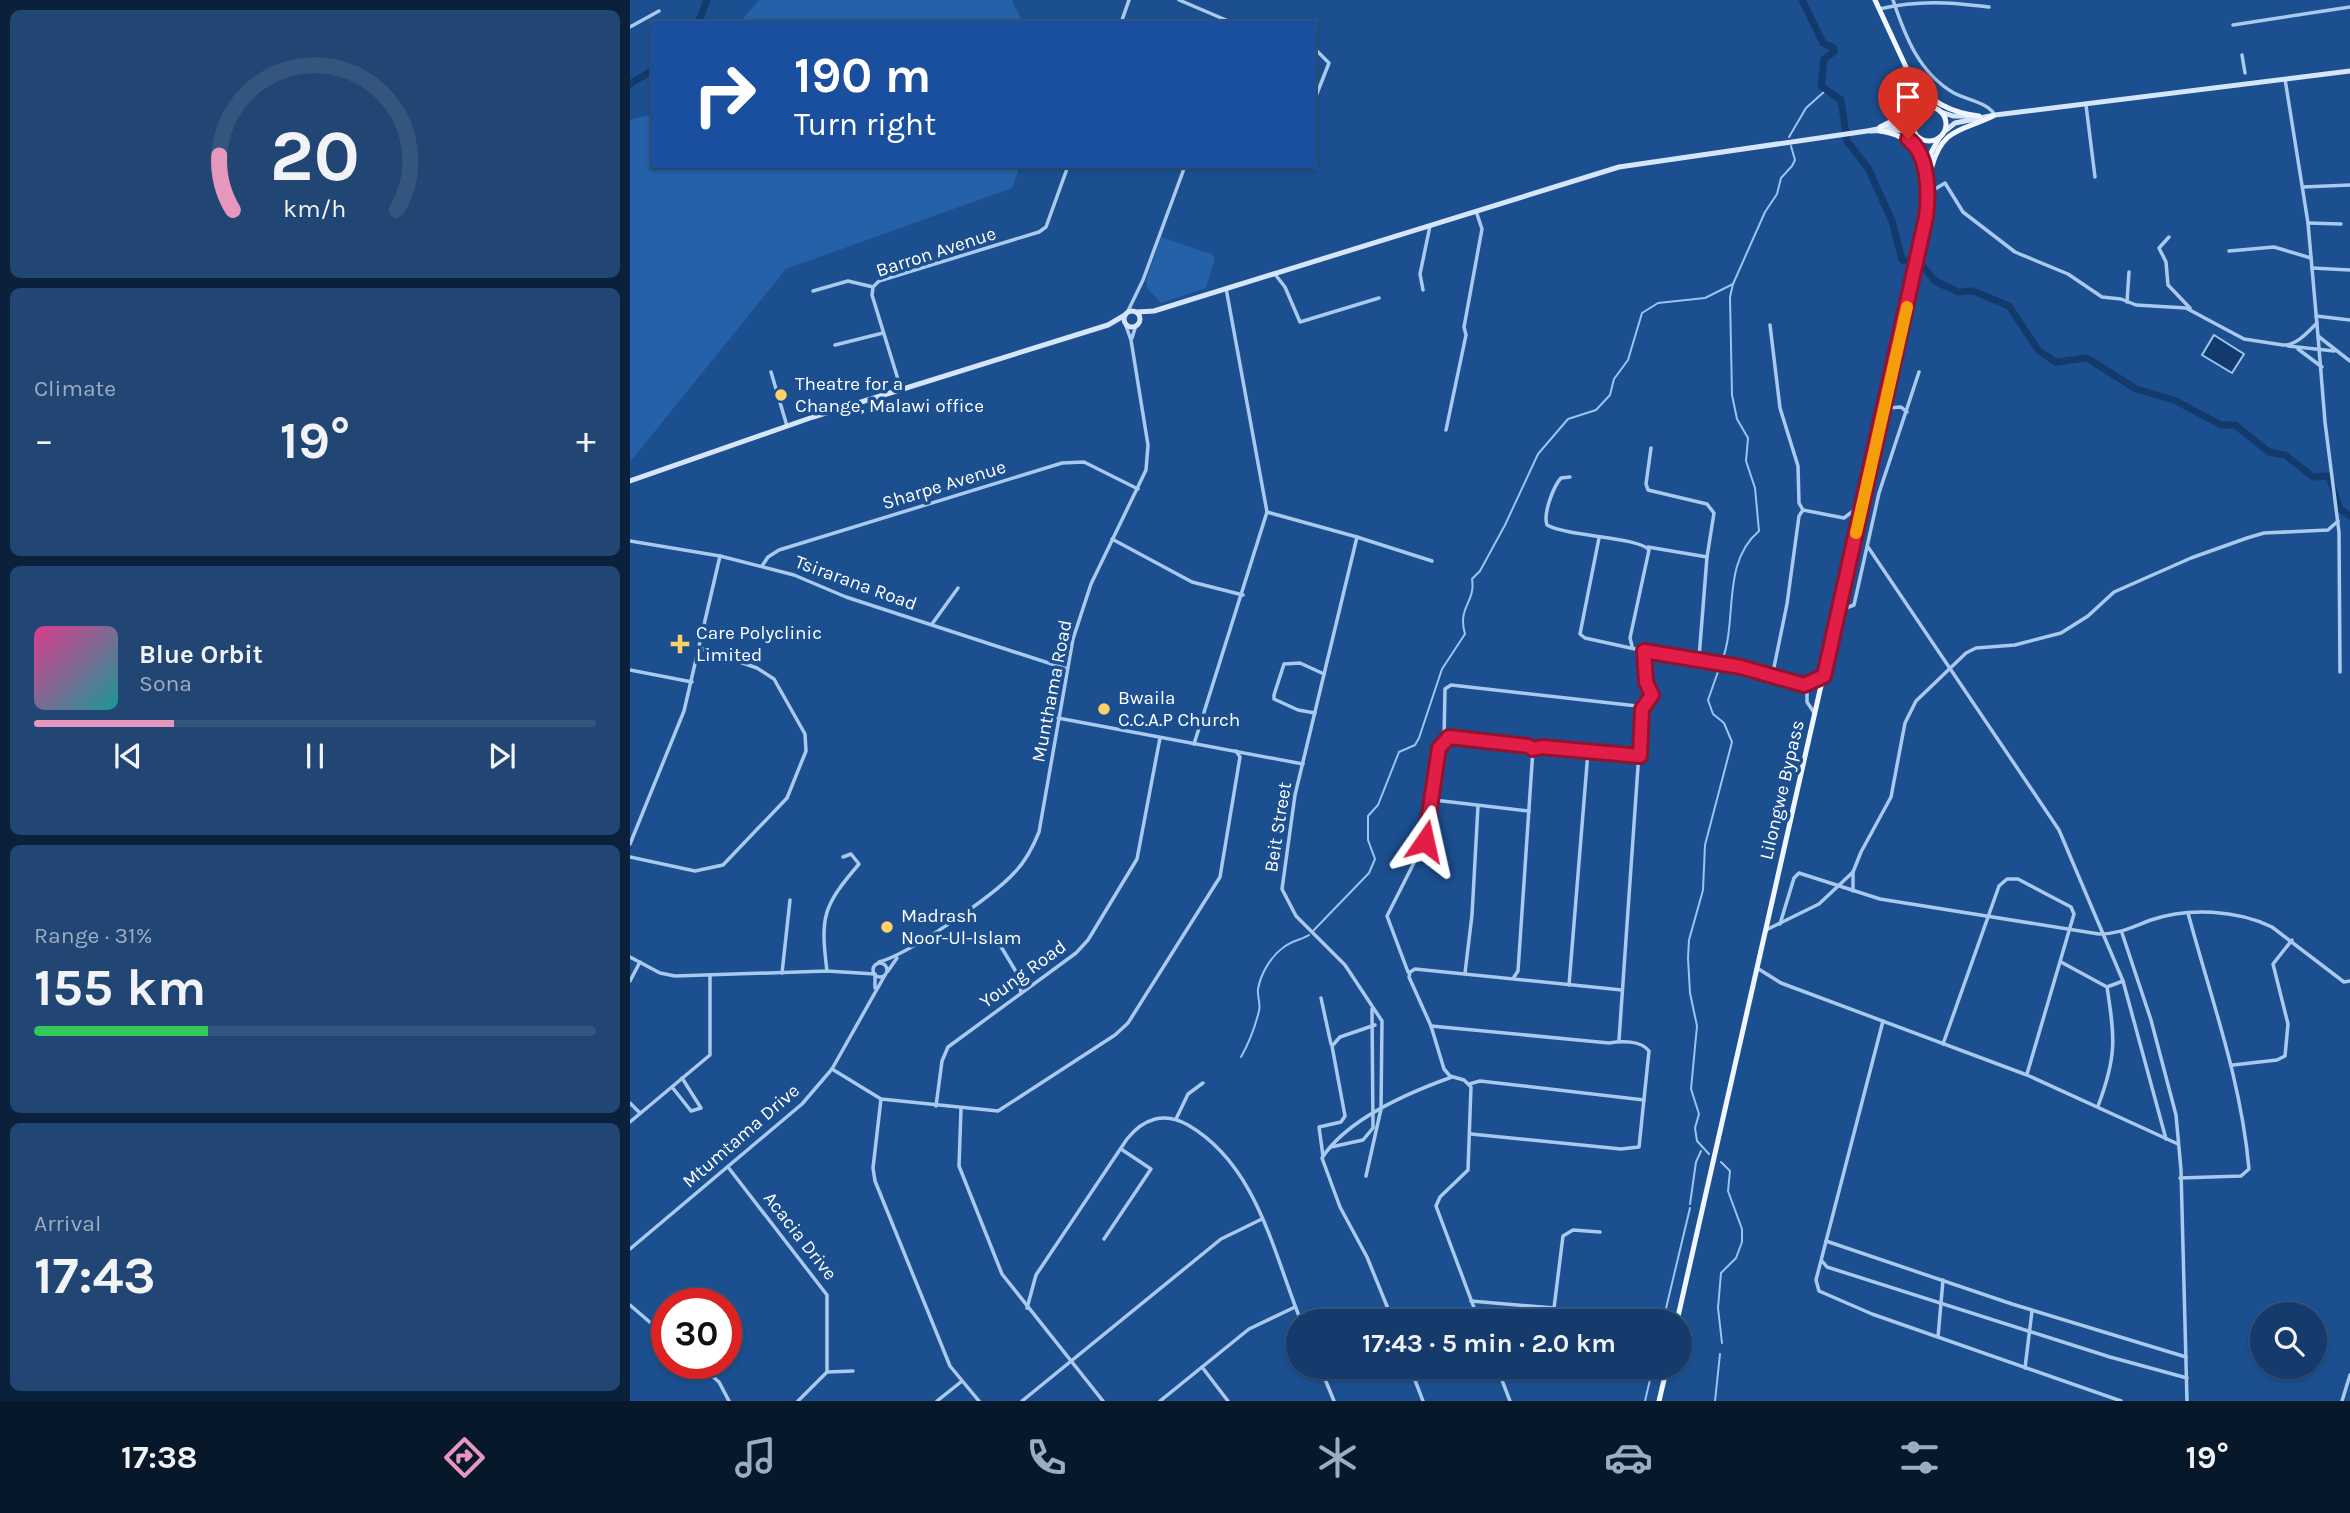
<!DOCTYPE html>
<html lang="en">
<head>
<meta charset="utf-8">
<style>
  :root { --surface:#143b6b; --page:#214673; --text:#f1f3f6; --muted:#9dadc1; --line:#33557e; --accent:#e797bd }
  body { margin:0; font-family:Karla,sans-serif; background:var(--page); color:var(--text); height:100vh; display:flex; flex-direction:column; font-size:26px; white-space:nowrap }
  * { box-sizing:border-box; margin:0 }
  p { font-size:23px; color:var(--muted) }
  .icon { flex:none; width:38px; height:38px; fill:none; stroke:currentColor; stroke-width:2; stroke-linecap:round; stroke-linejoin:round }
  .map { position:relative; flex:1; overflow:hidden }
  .drawer { display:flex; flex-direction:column; gap:10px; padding:10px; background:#0b203b; width:630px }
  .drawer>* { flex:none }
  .guide { position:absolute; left:21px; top:21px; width:665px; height:147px; border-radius:0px; box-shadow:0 2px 5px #0004,0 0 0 2px var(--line); background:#1a4fa0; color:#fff; overflow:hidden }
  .buttons { position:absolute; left:1620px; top:1302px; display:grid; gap:14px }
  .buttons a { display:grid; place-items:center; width:77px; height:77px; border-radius:50%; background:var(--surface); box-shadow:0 2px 5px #0004,0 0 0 2px var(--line); font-size:35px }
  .speed { position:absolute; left:21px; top:1288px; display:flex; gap:14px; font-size:35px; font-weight:700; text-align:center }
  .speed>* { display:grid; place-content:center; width:91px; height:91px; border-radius:50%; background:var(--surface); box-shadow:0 2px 5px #0004,0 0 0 2px var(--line); line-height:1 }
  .speed .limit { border:10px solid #d22; background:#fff; color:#111 }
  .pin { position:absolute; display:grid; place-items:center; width:60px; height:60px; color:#fff; margin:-72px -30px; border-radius:50% 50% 50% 0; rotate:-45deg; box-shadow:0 0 7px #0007 }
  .pin .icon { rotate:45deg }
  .me { position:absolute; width:77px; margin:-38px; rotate:11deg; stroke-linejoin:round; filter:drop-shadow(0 0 5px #0008) }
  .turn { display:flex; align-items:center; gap:24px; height:147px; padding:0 28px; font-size:32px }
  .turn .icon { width:91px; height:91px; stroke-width:2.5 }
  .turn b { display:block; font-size:49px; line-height:60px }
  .big { font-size:52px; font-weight:700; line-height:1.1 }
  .drawer .card { flex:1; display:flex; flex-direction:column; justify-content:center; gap:10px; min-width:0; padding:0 24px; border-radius:10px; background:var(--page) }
  .drawer .dial { align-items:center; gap:0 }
  .dial svg { height:182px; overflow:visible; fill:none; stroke:var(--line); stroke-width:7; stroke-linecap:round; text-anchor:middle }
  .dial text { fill:var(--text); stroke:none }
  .song { display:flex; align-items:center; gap:21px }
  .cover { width:84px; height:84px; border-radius:10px; background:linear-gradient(135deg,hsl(330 70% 55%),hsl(180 70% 35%)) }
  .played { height:7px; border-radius:4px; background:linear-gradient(90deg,var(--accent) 25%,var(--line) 25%) }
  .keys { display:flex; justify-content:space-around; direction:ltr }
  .heat { display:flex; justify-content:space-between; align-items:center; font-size:38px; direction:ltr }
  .charge { height:10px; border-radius:5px; background:linear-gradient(90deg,#34c759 31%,var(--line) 0) }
  .trip { position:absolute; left:656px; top:1309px; width:406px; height:70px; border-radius:35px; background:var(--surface); box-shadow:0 2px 5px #0004,0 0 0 2px var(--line); font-weight:700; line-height:70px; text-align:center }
  .tabs { display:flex; height:112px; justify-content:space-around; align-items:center; background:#08182b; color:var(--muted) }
  .tabs .icon { width:49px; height:49px }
  .tabs .active { color:var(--accent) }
  .tabs b { font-size:32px; color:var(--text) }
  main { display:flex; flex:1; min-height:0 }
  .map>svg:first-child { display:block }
  .green { fill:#2461a8 }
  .water { fill:#123a6d; stroke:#9cc4f0; stroke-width:2 }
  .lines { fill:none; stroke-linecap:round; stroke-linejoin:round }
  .stream { stroke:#9cc4f0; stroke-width:2 }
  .river { stroke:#123a6d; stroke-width:7 }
  .street { stroke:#a9c9ee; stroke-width:3.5 }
  .secondary { stroke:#d6e6fa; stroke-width:5 }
  .primary { stroke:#f0f6ff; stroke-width:5 }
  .route-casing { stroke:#92132f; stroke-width:18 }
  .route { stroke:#e11d48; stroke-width:12 }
  .slow { stroke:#f59e0b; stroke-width:12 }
  .poi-dot { fill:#ffd166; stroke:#1b4f8f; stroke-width:2.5 }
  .labels { text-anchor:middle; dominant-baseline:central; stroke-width:7; stroke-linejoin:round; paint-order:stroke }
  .street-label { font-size:19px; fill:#fff; stroke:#1b4f8f }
  .poi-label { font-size:19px; fill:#fff; stroke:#1b4f8f; text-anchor:start }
</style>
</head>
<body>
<main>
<section class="drawer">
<div class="card dial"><svg viewBox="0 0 100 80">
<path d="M14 69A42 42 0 1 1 86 69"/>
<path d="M14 69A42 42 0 0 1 8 45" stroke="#e797bd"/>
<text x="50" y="56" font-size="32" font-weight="700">20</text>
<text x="50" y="72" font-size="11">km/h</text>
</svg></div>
<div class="card"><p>Climate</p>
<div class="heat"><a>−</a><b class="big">19°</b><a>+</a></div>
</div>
<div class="card">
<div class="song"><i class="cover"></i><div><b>Blue Orbit</b><p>Sona</p></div></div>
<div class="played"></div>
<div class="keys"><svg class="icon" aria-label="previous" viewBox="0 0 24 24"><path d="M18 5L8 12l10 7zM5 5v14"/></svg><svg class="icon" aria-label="pause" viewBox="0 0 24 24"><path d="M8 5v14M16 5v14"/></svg><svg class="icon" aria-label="next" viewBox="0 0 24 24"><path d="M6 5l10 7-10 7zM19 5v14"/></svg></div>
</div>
<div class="card"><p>Range · 31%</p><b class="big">155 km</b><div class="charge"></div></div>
<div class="card"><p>Arrival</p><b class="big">17:43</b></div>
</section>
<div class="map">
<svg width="1720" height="1401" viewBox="0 0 1720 1401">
  <rect width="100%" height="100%" fill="#1b4f8f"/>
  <g class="green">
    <path d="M129,0H382L393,23H109Z"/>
    <path d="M23,114V166H390L382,188L156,269L0,462V120Z"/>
    <path d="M531,237L581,254L585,258L576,288L531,303L517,288L516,281Z"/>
  </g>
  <path class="water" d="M1584,335L1614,354L1602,373L1572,355Z"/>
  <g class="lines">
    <g class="stream">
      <path d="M1159,137L1176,108L1195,91"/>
      <path d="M1092,661C1108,620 1091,563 1129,531L1125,488L1116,461L1118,438L1107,419L1102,395L1100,297L1103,284L1135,212L1147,194L1151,178L1162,166L1165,160L1161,146"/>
      <path d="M682,932L739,873L745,859L738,840V816L748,805L769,752L785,745L789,738L812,669L835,634C827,607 846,602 842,579L850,571L875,525L908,454L938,419L966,410L980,395L984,379L998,360L1012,313L1028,303L1075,298L1103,284"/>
      <path d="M611,1057C619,1043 625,1027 629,1011C631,1004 627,996 628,989C631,973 641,956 654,947C661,941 671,940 679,935"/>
      <path d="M1079,1154L1067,1141L1065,1128L1069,1114L1061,1089L1067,1026L1060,993L1058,958L1059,940L1073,890L1075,845L1102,742L1094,723L1083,714L1078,700L1090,666"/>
      <path d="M1091,1162L1100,1171L1098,1191L1112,1229V1242L1106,1258L1091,1273L1088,1308L1092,1343"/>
      <path d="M1060,1204L1066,1162L1071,1151"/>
      <path d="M1033,1321L1060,1208"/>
      <path d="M1015,1401L1023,1367"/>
      <path d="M1085,1401L1090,1354"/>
    </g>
    <g class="river">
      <path d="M1172,0L1193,43L1204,48V52L1194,59L1191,86L1211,100L1217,141L1238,168L1262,221L1272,260L1291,264L1305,281L1328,292L1343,291L1379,306L1409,351L1426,362L1457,358L1506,389L1544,400L1591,425H1605L1639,452L1655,455L1683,477L1699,476L1710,509L1720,516"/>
      <path d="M68,23L77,0"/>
      <path d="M0,84L23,70"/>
    </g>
    <g class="street">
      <path d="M549,0L603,23"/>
      <path d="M1263,0C1275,36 1289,73 1324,93C1337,100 1357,102 1365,115"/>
      <path d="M1249,9C1289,0 1318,2 1359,7"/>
      <path d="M491,23L499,0"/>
      <path d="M1603,25L1720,7"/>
      <path d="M0,27L29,11"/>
      <path d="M684,48L699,63L684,101"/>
      <path d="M1612,55L1615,73"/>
      <path d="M1655,79L1678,223L1688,336L1720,361"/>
      <path d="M1456,105L1465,177"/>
      <path d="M1673,187L1720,185"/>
      <path d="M1299,200L1305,189L1315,183L1333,212L1385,252L1438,274L1472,297L1491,299L1506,305L1556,308L1614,339L1653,345C1666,346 1678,332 1687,323"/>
      <path d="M1678,223L1711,224"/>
      <path d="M1539,237L1529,248L1536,262L1538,285L1560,308"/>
      <path d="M1599,251L1644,247L1681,258"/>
      <path d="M1682,268L1720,270"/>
      <path d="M644,273L655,287L670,322L749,298"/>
      <path d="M793,290L790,274L800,226"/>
      <path d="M183,291L218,281L243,287"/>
      <path d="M1497,302L1499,272"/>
      <path d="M497,313L513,280L555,166"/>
      <path d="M1686,316L1720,320"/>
      <path d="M1140,325L1150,408L1168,466L1169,503L1173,510"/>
      <path d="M1688,336L1695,422L1709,532L1710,672"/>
      <path d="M502,338L506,325"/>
      <path d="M205,345L253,333"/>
      <path d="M1658,346L1704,351"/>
      <path d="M1668,349L1692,367"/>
      <path d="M141,372L157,426"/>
      <path d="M271,389L242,295L243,287L249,281L409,232L416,227L438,166"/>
      <path d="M1258,408L1271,407L1277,412"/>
      <path d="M816,430L836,335L834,327L852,229L846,211"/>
      <path d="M1021,448L1016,484L1018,490L1077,504L1084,513L1077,557L1069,658"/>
      <path d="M940,477L931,478C923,487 913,514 917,525C939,537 1009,537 1019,550L1000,638L1002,646"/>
      <path d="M637,512L727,537L665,795L652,889L666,916L715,965L752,1021L751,1109L736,1176"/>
      <path d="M727,537L802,561"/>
      <path d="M969,538L950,634L955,638L1014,651L1016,683L1022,692L1012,709L989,1040"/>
      <path d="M482,539L562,582L613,595"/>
      <path d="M0,541L90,556L164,575L216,597L437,669"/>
      <path d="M1018,547L1077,557"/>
      <path d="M1238,547L1429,830L1493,981L1536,1139"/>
      <path d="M132,566L138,557L149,550L432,463L454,462L508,489"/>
      <path d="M1208,611L1224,605L1249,493L1289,372"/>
      <path d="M302,624L328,588"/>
      <path d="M1014,651L1111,667L1174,685L1194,676"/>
      <path d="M0,670L62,682"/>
      <path d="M1142,677L1157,604L1169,516L1173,510L1214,518L1231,505"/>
      <path d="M1177,685V702L1185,714"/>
      <path d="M685,713L668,710L644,699V695L654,664L670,663L694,674"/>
      <path d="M428,718L673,764"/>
      <path d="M814,740L815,689L821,685L1007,706L1012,709"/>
      <path d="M564,744L637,512L596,288"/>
      <path d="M804,800L899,811"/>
      <path d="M0,844L54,711L90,556"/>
      <path d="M0,857L65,871L93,865L157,798L176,751L175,734L144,679L127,668L70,648"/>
      <path d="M1223,891V872L1231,852L1261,797L1275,723L1286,701L1336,653L1346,648L1385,645L1431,633L1458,616L1484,592L1561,558L1617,538L1634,533L1698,530L1708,521"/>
      <path d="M1150,924L1164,878L1169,873L1250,899L1469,934C1490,934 1502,927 1521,920C1558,907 1607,910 1642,927L1714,982L1720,981"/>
      <path d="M1136,930L1189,904L1223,872"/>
      <path d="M1492,933L1521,1020L1546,1115L1551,1170L1557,1401"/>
      <path d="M367,940L388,975L391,993"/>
      <path d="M0,957L30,973L45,976L197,971L245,974V988"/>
      <path d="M249,962C279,954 363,896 384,873C396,861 403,847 409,832L443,639L461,584L516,470L518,445L501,340L496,326"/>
      <path d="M1431,962L1477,987C1485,1038 1487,1056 1468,1106"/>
      <circle cx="250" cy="970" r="7"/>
      <path d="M1127,968L1151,983L1397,1075L1548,1144"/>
      <path d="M197,971C190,916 193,906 229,864L221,854L213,857"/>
      <path d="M258,971L267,958"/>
      <path d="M778,972L757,916L795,841L809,748L814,740L828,736L898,746L903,749L912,747L1009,756"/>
      <path d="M152,973L160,900"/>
      <path d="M835,973L842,915L848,806"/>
      <path d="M884,977L888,971L903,749"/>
      <path d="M0,981L10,962"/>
      <path d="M939,985L958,752"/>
      <path d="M1477,987L1493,981"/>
      <path d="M691,998L701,1044"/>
      <path d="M1253,1021L1186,1280L1189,1291L1242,1314L1491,1401"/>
      <path d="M801,1026L979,1043C991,1041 1011,1040 1019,1051L1009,1147L991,1149L841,1134"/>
      <path d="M1313,1044L1369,886L1377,879H1388L1441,907L1444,914L1397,1074"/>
      <path d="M1603,1065L1647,1060L1655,1056L1658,1024L1643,964L1662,940"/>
      <path d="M202,1069L251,1099L368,1111L485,1035L498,1023L590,877L610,757L606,751"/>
      <path d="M839,1084L850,1081L1014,1100"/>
      <path d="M42,1087L61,1111L71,1108L52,1078"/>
      <path d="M251,1099L243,1168L245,1181L320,1366L349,1401"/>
      <path d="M0,1103L10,1113"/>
      <path d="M306,1106L312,1061L318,1047L446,953L458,940L507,859L530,738"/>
      <path d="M331,1109L329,1166L372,1274L473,1401"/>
      <path d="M546,1119L558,1094L573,1083"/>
      <path d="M0,1122L80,1055V976"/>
      <path d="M701,1147L733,1140L743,1128L742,1009"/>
      <path d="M693,1156L689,1127L711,1122L715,1116L702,1046L710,1037L745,1025"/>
      <path d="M98,1167L197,1295V1372L168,1401"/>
      <path d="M1550,1178L1611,1176L1619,1169C1611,1079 1581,999 1558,913"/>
      <path d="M474,1239L521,1169L491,1149"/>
      <path d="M1196,1241L1382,1304L1556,1357"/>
      <path d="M0,1249L172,1104L202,1069L255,975"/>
      <path d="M1192,1261L1197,1267L1480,1357L1557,1378"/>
      <path d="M841,1301L924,1308L933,1236L943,1230L970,1232"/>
      <path d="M0,1305L37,1337"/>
      <path d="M397,1308L406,1275L497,1139C513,1119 534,1111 558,1125C627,1165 643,1252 671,1321"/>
      <path d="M763,1321L737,1257L710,1207L692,1158C717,1119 780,1092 822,1077"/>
      <path d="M849,1321L806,1206L810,1197L838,1170L841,1087L834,1080L820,1076L814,1069L801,1026L779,977L780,972L785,969L992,990"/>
      <path d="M25,1327L34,1318"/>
      <path d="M31,1332L37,1328"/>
      <path d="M1308,1337L1313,1280"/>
      <path d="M67,1363L89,1382L99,1401"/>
      <path d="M572,1367L598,1401"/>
      <path d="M690,1367L704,1401"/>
      <path d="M780,1367L793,1401"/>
      <path d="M867,1367L880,1401"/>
      <path d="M1395,1368L1402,1311"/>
      <path d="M78,1372L83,1363"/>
      <path d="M197,1372L223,1371"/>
      <path d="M307,1401L332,1381"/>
      <path d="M392,1401L591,1239L632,1219"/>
      <path d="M530,1401L619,1329L665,1307"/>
      <path d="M1712,1401L1720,1375"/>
    </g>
    <g class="secondary">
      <path d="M1311,112L1323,116H1342"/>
      <path d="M1240,131L1270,130L1285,133"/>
      <path d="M1315,131L1325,123L1365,115L1720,71"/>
      <circle cx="502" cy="319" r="8"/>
      <path d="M507,312L524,311L989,167L1237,131L1269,125L1283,118"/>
      <path d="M0,481L183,417L478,325L495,315"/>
    </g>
    <g class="primary">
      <path d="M1245,0L1289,95L1304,107"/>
      <path d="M1286,82C1301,103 1323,113 1349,116"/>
      <path d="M1282,88L1285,112"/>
      <circle cx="1299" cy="124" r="17"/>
      <path d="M1250,127L1276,114L1280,100L1279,78"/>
      <path d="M1250,131C1282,136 1294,152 1295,184"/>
      <path d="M1289,138L1296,165"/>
      <path d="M1302,166C1313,127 1333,131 1363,116"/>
      <path d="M1047,1321L1285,271L1296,217L1301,153L1309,138"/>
      <path d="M1029,1401L1037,1367"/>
    </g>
  </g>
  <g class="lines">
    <defs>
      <path id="route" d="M795,841L809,748L819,737L898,746L903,749L912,747L1010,756L1012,709L1022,695L1016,682L1014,651L1111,667L1174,685L1194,676L1296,217C1299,194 1299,154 1278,139"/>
    </defs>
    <use href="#route" class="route-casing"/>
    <use href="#route" class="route"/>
    <path class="slow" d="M1226,533L1277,307"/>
  </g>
  <g class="poi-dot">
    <circle cx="151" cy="395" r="7"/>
    <path d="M46.5 633.5h7v7h7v7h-7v7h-7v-7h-7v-7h7z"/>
    <circle cx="474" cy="709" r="7"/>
    <circle cx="257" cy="927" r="7"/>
  </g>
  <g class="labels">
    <g class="street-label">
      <text transform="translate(306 252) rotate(-18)">Barron Avenue</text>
      <text transform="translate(314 485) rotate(-17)">Sharpe Avenue</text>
      <text transform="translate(226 583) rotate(20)">Tsirarana Road</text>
      <text transform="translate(422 691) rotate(-79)">Munthama Road</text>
      <text transform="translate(1152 790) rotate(-77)">Lilongwe Bypass</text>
      <text transform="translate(648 827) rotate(-81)">Beit Street</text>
      <text transform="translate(393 974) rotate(-36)">Young Road</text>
      <text transform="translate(111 1136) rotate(-41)">Mtumtama Drive</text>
      <text transform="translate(170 1236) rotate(52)">Acacia Drive</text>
    </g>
    <g class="poi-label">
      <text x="165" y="384">Theatre for a<tspan x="165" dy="22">Change, Malawi office</tspan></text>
      <text x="66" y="633">Care Polyclinic<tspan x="66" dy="22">Limited</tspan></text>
      <text x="488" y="698">Bwaila<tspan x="488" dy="22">C.C.A.P Church</tspan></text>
      <text x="271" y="916">Madrash<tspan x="271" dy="22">Noor-Ul-Islam</tspan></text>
    </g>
  </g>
</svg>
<div class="buttons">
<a><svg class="icon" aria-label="search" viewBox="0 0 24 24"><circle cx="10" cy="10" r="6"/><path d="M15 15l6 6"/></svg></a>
</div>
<div class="speed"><div class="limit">30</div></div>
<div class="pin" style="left:1278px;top:139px;background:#d93025"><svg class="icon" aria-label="arrive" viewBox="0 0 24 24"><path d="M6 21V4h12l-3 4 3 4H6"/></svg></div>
<svg class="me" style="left:795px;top:841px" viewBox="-20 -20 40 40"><path d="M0-17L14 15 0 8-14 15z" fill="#e11d48" stroke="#fff" stroke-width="4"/></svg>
<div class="trip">17:43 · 5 min · 2.0 km</div>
<div class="guide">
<div class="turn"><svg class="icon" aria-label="right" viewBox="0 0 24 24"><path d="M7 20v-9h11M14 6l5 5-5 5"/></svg><div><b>190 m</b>Turn right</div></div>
</div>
</div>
</main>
<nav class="tabs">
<b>17:38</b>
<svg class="icon active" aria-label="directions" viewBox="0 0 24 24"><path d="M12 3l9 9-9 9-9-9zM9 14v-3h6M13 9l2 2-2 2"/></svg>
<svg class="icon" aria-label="music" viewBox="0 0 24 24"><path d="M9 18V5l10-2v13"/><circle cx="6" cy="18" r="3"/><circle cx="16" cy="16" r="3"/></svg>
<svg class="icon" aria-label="phone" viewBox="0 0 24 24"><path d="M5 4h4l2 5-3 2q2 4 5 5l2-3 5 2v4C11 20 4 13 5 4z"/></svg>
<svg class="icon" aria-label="climate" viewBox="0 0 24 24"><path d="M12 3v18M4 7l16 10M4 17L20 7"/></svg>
<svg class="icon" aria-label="car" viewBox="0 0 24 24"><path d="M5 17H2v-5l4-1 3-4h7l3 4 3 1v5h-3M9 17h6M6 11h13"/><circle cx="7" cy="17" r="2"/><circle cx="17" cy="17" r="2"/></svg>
<svg class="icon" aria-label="filters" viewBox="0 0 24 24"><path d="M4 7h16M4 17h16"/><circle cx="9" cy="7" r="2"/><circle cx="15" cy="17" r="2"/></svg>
<b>19°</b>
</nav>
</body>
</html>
